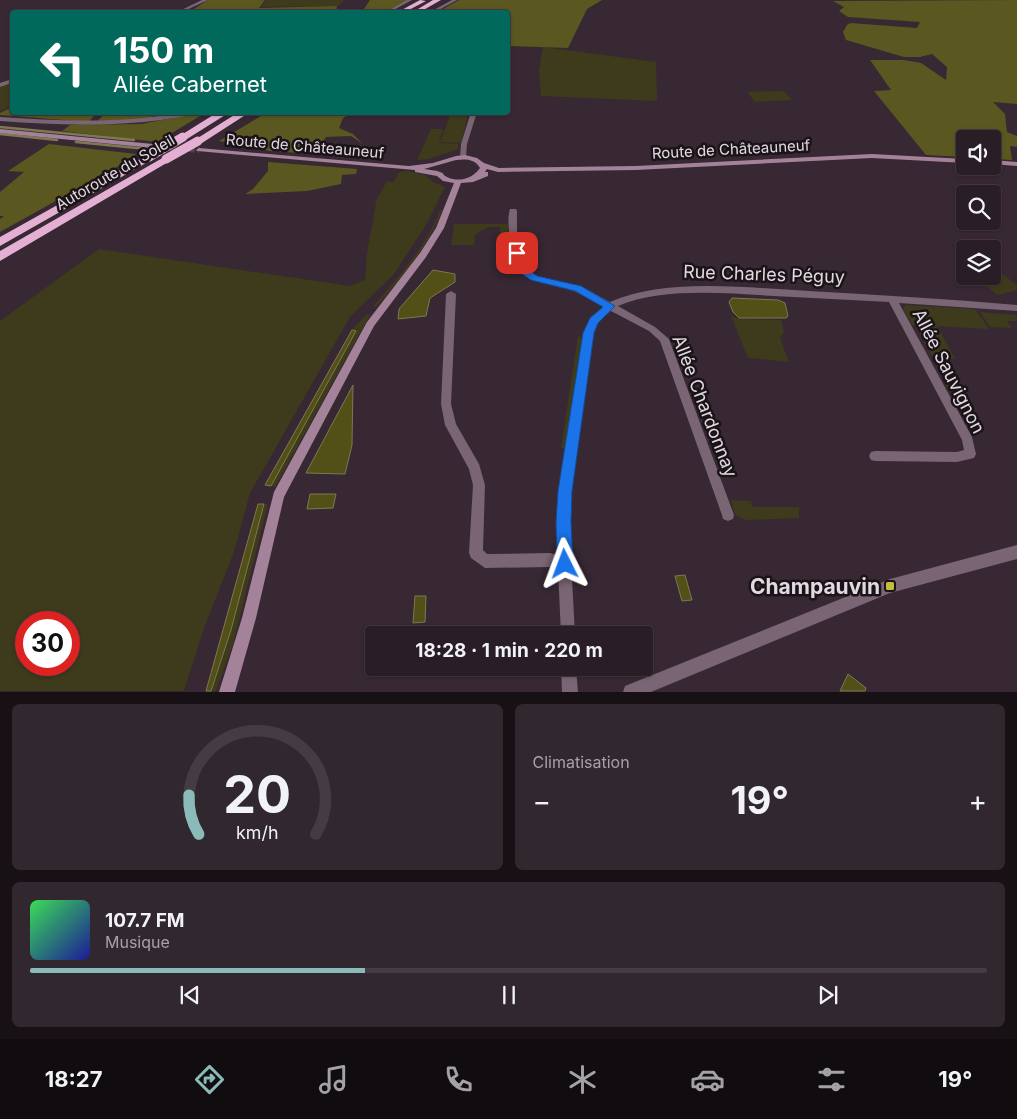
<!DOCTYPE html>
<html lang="fr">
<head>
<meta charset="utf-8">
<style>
  :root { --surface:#291e26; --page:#31272e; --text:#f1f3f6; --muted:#a5a2a7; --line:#453c43; --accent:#8bbbb9 }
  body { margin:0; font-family:Inter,sans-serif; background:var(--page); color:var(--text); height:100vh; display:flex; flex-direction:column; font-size:19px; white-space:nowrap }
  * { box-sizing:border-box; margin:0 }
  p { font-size:16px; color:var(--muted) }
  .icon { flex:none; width:28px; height:28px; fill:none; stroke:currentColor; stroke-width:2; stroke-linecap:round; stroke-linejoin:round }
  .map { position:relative; height:692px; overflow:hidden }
  .panel { display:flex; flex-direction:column; gap:12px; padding:12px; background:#171015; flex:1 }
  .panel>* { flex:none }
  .guide { position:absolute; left:10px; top:10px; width:500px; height:105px; border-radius:5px; box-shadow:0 1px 4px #0004,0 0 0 1px var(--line); background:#00695c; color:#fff; overflow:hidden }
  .fabs { position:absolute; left:956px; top:130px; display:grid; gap:10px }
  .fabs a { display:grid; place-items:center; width:45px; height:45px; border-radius:5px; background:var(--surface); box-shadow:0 1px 4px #0004,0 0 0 1px var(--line); font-size:25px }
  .speed { position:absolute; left:15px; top:611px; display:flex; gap:10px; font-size:25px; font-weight:700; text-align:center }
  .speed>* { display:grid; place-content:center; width:65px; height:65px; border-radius:50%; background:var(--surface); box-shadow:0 1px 4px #0004,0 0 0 1px var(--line); line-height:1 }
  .speed .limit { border:8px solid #d22; background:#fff; color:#111 }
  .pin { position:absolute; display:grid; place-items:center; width:42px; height:42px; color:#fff; margin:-21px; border-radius:10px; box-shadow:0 2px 8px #0006 }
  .me { position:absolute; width:55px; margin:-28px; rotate:357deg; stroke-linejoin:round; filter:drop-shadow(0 0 4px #0008) }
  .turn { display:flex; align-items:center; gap:18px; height:105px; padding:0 20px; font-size:22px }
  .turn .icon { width:65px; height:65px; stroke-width:2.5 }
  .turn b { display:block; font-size:35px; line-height:42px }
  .big { font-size:38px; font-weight:700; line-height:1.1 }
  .panel .widget { flex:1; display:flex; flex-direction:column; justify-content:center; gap:8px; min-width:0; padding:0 18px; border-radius:8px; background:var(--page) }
  .panel .dial { align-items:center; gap:0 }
  .dial svg { height:130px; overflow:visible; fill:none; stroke:var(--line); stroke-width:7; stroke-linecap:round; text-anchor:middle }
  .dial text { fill:var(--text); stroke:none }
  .song { display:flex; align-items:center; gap:15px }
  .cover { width:60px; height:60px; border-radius:8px; background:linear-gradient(135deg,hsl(130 70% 55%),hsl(240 70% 35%)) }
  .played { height:5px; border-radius:2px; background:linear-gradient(90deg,var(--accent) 35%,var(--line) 35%) }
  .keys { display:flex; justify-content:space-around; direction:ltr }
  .heat { display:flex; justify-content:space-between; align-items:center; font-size:28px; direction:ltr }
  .panel .tiles { flex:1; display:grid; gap:12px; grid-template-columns:1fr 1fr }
  .widget:last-child { grid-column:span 2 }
  .trip { position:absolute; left:365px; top:626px; width:288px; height:50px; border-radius:5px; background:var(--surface); box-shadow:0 1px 4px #0004,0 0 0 1px var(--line); font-weight:700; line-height:50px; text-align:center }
  .tabs { display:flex; height:80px; justify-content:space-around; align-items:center; background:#100c0f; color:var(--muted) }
  .tabs .icon { width:35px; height:35px }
  .tabs .on { color:var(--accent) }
  .tabs b { font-size:22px; color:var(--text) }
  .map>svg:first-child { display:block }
  .green { fill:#3d3b1b; fill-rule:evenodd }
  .forest { fill:#5a5720 }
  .water { fill:#524f17; stroke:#7e7853 }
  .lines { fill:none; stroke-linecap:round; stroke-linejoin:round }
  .stream { stroke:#7e7853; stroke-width:2.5 }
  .secondary-tunnel { stroke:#51434d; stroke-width:6; stroke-dasharray:6 3; stroke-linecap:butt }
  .street { fill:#796573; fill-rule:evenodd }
  .secondary { fill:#a4839a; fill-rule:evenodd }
  .highway { fill:#e3b0d4; fill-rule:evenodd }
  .highway-bridge { stroke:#e3b0d4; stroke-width:9 }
  .route { fill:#1a73e8; stroke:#114b97 }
  .poi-dot { fill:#c4bd3e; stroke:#1a1318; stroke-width:2 }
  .labels { text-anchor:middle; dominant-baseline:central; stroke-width:5; stroke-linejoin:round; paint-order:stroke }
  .far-street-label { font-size:15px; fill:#e3d9e0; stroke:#1a1318 }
  .street-label { font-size:18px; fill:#e3d9e0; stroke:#1a1318 }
  .near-poi-label { font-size:21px; font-weight:bold; fill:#e3d9e0; stroke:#1a1318; text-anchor:end }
</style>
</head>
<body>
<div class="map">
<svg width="1017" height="692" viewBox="0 0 1017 692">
  <rect width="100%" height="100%" fill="#372833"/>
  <g class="green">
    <path d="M267,0H344L339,6L260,7Z"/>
    <path d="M543,47L656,62L657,101L541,96L539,71Z"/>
    <path d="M9,84L12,85V106L0,111V87Z"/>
    <path d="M784,91L792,100L755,102L747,92Z"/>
    <path d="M451,113L468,114L461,143L440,142Z"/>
    <path d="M431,129H443L439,143L458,144V149L429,159L417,160Z"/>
    <path d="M406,171L425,175L433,182L445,187L426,225L394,274L350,317L250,493L234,552L204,628L184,691H0V321L99,249L350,286L365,280L367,253L376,203L375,202L387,181L394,182L399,172ZM26,622H69V665H26Z"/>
    <path d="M440,210H442C428,247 402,277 376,307L373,306C399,277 426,247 440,210Z"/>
    <path d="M454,224H508V240H499L500,227H488L475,235L474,245H451Z"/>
    <path d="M993,267L1017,285V290L998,295L973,276H992Z"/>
    <path d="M906,305L975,309L989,329L912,325L903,309Z"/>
    <path d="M980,312L1017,315V321H1007L1012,328L990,327Z"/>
    <path d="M367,314L370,315L275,487L271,486L356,331L352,330Z"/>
    <path d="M731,316L738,319L781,320L784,332L780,338L789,362L748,358Z"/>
    <path d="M916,326L938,327L955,359L933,358Z"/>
    <path d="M578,336L582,337L565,448H561Z"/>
    <path d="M944,382H960L963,388H959L973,411H961Z"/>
    <path d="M731,500L751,501L753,507H799V518L746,520L735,515Z"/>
    <path d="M264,504H268L233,644L216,691L211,692L231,630Z"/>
  </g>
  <g class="forest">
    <path d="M208,0H265L259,8L337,6L336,12H189Z"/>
    <path d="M370,0H408L384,12H362Z"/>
    <path d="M459,0H602L587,9L568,48L508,46V12L441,10Z"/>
    <path d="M1017,0V104L993,102L1005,114L1007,132L1017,136V147L1010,146L1012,160L993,159L992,139H965V157L926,155L874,91L891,90L870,60H904L921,63L946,80L947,67L932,54L920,57H904L846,40L843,32L847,25L851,23L917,28L920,22L848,17L839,11L844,7L833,1Z"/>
    <path d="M12,107V112L97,113L88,122L0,115V113Z"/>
    <path d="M106,113H160L147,119L97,121Z"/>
    <path d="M199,113H205L157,142L62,131L70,125L141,124Z"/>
    <path d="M352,113L343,118L339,128L353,134L363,144L351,136L326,137L315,154L270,151L219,141L266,113Z"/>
    <path d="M49,144L136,154L133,158L0,232V219L4,216H0V192L24,172L8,171Z"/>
    <path d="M268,162L357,169L356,174L342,175L341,184L307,191L245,194L253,189L268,171Z"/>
  </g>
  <g class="water">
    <path d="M433,270L455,274V282L430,298L426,316L398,319L399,309Z"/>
    <path d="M732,298L778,300L785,303L788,316L786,318H739L733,312L729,302Z"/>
    <path d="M352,330L356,331L271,486L265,485Z"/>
    <path d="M353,385L352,445L345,474L306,473Z"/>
    <path d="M310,494H336L333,508L307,509Z"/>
    <path d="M258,504H264L231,630L211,691H206Z"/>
    <path d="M685,575L692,600L682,601L675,576Z"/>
    <path d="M415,596H426L425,622L413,623Z"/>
    <path d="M848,674L866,688L865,691H840Z"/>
  </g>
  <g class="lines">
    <g class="stream">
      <path d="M0,127L134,140"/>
      <path d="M0,134L57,140"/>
      <path d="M76,142L147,149"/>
    </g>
    <path class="secondary-tunnel" d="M153,146L199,150"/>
    <g class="street">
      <path d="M202,0H208L182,12H177Z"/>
      <path d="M407,0H412L390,12H385Z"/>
      <path d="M452,0H457L435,12H430Z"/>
      <path d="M12,79V83L0,87V83Z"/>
      <path d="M183,112H198C187,117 172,118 161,120C107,127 54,125 0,121V117C61,121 123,124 183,112Z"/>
      <path d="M471,112H477L467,144L466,157L463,159L460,157L461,144Z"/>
      <path d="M510,209H516L517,211C517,226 516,255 525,268C535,280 565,282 579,286C590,290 600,297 610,302C666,277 749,288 809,291C878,295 948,299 1017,305V311L899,303L972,437L976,454L974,458L957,462L875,461L871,460L869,456L871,452L875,451L957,452L964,450L962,440L889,302C851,300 812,298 774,296C727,293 661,287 618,306L655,327L669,339L734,515L733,519L728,521L723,519L722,515L660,341L649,331L611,311L598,322L594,333L571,491L569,522L575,635H561L558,569L550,567L485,568L471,558L469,553L473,485L469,469L445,425L441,404L446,294L451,291L456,294L451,404L456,424L479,464L485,485L483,550L487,554L550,553L558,555C555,481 572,407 584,333L591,318L603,307C594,302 585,296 576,292C540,277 514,291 510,240C509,231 507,218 510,209Z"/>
      <path d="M1017,545V559L890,593L651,692H623L625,686L890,579Z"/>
      <path d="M561,668H576L578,692H562Z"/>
    </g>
    <g class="secondary">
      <path d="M0,129L153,144L156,146L153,148L0,133Z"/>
      <path d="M199,148L409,166L433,163L456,156L465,155L477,158L484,163L499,168L636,166L872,154L965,159V163L872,158L636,170L498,172L487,169L485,172H488V176L473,182L461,183L444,228L426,257L374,326L284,497L256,618L235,692H219L242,618L274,492L367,322L420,253L436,228L454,183L443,181L437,176L415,172V170L197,151L196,150ZM456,160C466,159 475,159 480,168C473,178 460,183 447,177C441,174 446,174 440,172C435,170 429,170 424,169Z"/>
      <path d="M992,160L1017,162V166L992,164Z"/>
    </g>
    <g class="highway">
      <path d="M420,0L426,1L405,12H398Z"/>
      <path d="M433,0H441L420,12H413Z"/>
      <path d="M218,112H230L187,139L183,140L178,137Z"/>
      <path d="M239,112H250L202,143H194L193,141Z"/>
      <path d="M149,154L154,157L153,159L0,246V237Z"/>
      <path d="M166,156L170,157L171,159L170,161L0,261V251Z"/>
    </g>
    <g class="highway-bridge">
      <path d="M149,157L183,137"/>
      <path d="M166,159L198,141"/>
    </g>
  </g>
  <path class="route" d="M517,250L522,253L525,267L537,276L581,286L615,306L598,323L594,333L572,491L571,522L573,564L571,569L565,572L560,569L557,564L556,522L558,491L583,333L590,318L603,307L575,291L531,280L517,270L512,253Z"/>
  <rect class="poi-dot" x="885" y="581" width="10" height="10" rx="2.5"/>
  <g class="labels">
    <g class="far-street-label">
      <text transform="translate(305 146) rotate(5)">Route de Châteauneuf</text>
      <text transform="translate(731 149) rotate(-3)">Route de Châteauneuf</text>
      <text transform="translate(115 172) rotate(-30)">Autoroute du Soleil</text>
    </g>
    <g class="street-label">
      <text transform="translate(764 274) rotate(2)">Rue Charles Péguy</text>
      <text transform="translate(949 371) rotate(63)">Allée Sauvignon</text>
      <text transform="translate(705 406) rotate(69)">Allée Chardonnay</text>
    </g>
    <g class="near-poi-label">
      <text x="880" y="586">Champauvin</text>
    </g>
  </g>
</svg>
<div class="fabs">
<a><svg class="icon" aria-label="sound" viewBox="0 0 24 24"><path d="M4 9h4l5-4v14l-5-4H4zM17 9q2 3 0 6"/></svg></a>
<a><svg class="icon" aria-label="search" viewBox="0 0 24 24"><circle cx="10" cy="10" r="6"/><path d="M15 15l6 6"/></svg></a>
<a><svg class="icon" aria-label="layers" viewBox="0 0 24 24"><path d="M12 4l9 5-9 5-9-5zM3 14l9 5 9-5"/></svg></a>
</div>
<div class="speed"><div class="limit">30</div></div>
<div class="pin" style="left:517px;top:253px;background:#d93025"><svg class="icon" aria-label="arrive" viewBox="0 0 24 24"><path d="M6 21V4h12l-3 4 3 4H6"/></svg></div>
<svg class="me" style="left:565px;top:564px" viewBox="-20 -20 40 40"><path d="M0-17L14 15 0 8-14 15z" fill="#1a73e8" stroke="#fff" stroke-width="4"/></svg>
<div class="trip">18:28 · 1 min · 220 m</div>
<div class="guide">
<div class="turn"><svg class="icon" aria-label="left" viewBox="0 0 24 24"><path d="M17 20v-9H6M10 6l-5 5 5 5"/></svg><div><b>150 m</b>Allée Cabernet</div></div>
</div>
</div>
<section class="panel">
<div class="tiles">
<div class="widget dial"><svg viewBox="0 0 100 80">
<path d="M14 69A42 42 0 1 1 86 69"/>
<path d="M14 69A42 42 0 0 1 8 45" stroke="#8bbbb9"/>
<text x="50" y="56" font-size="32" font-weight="700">20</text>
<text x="50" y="72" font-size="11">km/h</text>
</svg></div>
<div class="widget"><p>Climatisation</p>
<div class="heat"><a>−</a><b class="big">19°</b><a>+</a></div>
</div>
<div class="widget">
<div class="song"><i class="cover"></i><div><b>107.7 FM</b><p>Musique</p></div></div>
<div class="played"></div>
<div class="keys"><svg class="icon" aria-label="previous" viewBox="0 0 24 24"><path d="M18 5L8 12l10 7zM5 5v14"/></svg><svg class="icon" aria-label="pause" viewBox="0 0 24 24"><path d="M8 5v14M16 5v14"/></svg><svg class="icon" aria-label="next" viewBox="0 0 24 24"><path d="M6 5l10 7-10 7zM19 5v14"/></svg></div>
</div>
</div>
</section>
<nav class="tabs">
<b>18:27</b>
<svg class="icon on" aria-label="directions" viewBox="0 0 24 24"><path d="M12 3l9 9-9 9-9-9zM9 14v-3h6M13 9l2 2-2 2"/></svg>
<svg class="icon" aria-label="music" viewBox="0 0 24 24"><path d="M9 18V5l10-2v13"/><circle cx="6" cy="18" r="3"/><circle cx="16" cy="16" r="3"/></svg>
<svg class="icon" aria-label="phone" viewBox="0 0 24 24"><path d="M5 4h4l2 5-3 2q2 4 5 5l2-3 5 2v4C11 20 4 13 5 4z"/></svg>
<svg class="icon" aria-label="climate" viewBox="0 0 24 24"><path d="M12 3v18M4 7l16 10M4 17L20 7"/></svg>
<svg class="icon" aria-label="car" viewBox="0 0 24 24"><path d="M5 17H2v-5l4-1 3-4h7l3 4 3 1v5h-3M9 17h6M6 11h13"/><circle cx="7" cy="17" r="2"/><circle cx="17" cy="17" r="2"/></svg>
<svg class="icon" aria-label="filters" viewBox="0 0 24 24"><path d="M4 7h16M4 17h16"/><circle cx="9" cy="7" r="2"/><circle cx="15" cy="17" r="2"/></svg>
<b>19°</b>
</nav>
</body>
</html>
